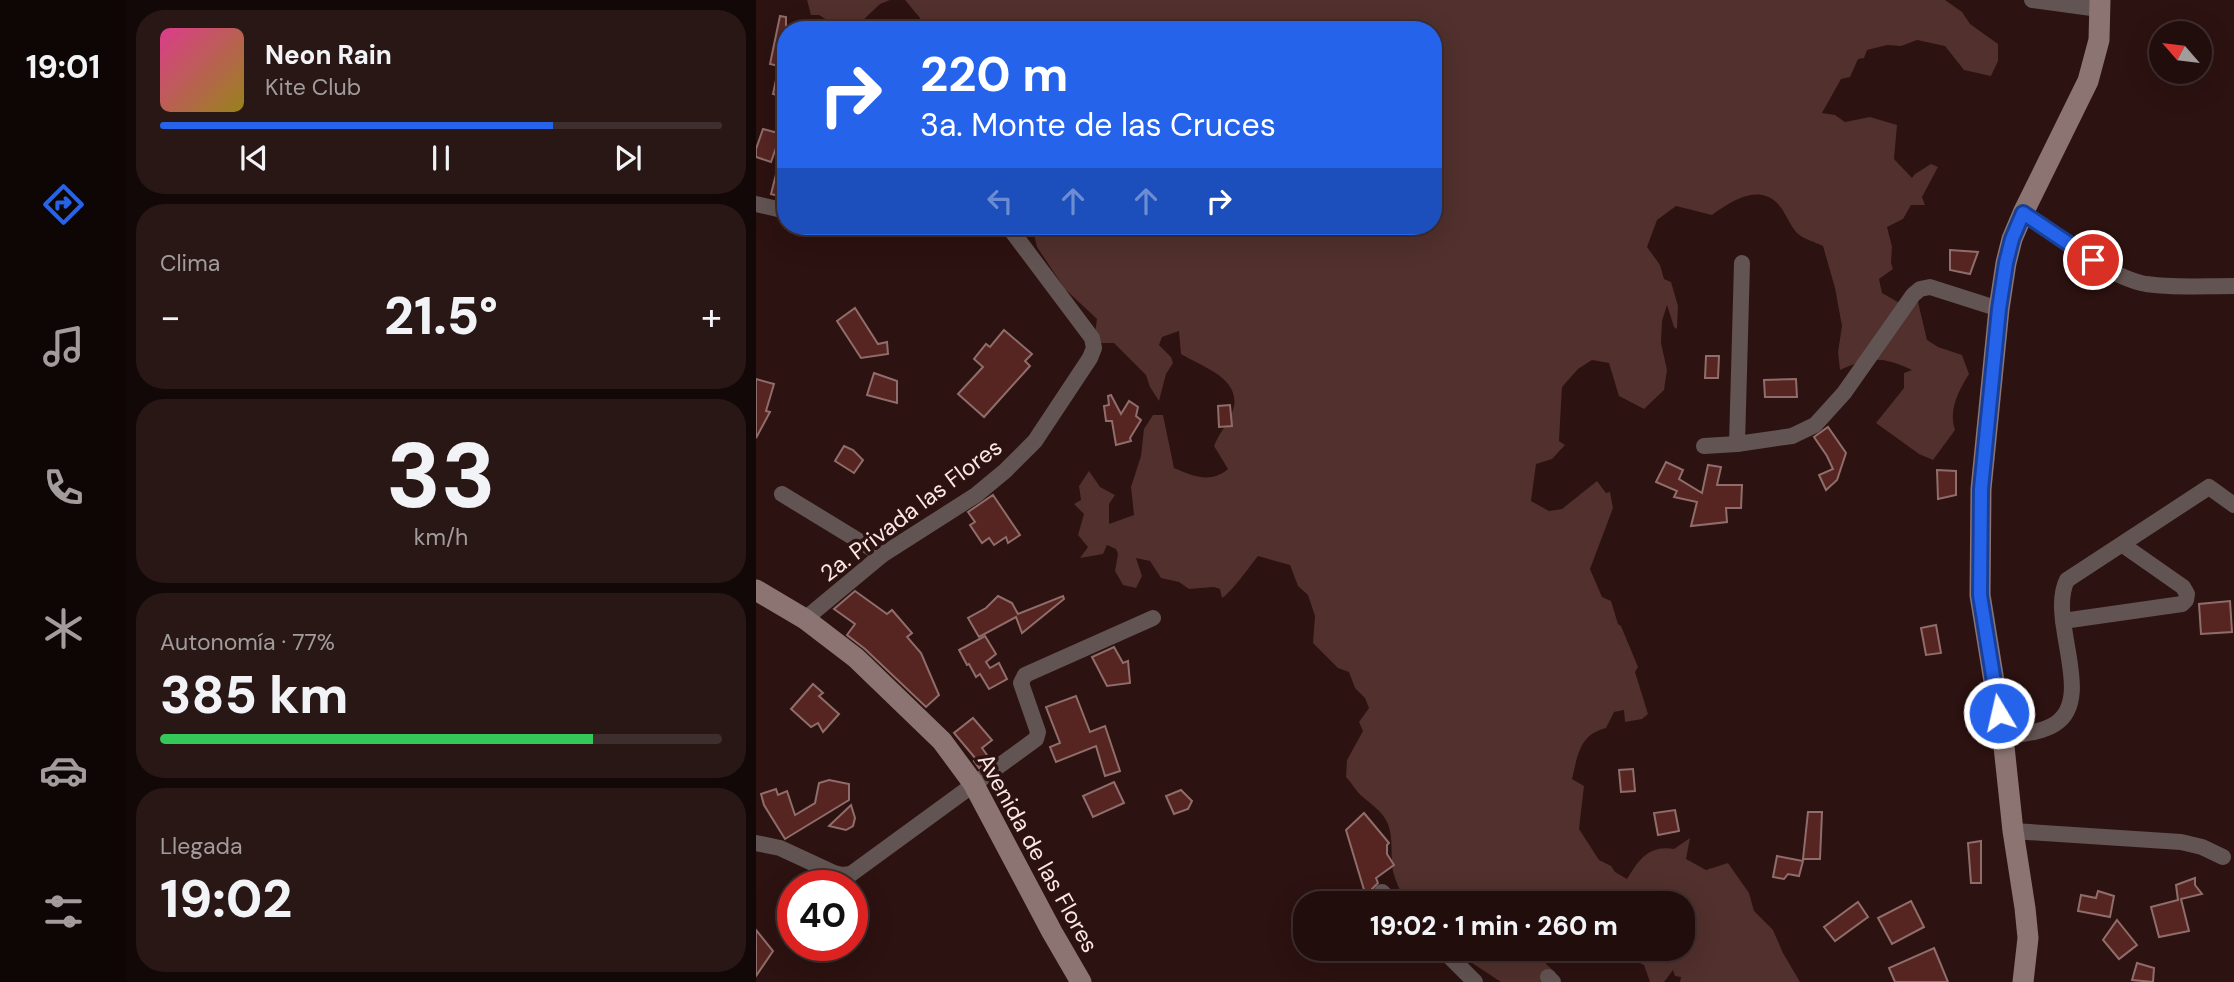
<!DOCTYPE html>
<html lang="es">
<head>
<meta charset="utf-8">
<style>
  :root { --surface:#210e0c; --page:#291715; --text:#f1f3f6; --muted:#a29c9d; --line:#3e2e2d; --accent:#2563eb }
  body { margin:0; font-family:"DM Sans",sans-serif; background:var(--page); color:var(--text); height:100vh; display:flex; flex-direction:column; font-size:26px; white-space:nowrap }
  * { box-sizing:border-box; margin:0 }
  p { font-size:23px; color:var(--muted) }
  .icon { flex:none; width:38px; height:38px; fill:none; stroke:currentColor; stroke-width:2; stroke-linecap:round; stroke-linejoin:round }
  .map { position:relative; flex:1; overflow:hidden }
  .sheet { display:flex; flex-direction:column; gap:10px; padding:10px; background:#120807; width:630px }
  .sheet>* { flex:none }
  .hud { position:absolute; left:21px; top:21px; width:665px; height:214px; border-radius:28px; box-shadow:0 7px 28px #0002,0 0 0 2px var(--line); background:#2563eb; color:#fff; overflow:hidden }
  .needle { width:46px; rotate:298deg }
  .tools { position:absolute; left:1393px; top:21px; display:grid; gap:14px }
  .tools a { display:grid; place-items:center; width:63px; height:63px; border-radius:50%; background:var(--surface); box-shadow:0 7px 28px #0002,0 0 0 2px var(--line); font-size:35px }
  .speed { position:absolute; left:21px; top:870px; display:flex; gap:14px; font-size:35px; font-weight:700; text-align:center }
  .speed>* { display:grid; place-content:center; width:91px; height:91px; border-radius:50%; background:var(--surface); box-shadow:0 7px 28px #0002,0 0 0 2px var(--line); line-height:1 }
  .speed .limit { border:10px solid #d22; background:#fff; color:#111 }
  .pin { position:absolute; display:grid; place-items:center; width:60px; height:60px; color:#fff; margin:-30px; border:4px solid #fff; border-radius:50%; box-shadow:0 2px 7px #0007 }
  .me { position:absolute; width:77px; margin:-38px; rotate:351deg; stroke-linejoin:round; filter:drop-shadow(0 0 5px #0008) }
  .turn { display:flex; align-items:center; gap:24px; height:147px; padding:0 28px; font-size:32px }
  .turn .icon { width:91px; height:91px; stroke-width:2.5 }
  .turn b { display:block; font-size:49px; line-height:60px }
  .lanes { display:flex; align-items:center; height:66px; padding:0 28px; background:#0003; justify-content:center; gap:35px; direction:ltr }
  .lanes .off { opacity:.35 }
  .big { font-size:52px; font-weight:800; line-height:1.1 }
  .sheet .widget { flex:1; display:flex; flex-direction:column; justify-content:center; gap:10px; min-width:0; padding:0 24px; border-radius:28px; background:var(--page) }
  .sheet .dial { align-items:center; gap:0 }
  .dial b { font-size:91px; line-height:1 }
  .song { display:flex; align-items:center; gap:21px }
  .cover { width:84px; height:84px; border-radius:10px; background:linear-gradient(135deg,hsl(330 70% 55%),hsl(50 70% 35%)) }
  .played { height:7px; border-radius:4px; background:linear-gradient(90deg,var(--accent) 70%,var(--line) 70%) }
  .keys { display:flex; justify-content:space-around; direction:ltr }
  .heat { display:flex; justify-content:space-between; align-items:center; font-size:38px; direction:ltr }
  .charge { height:10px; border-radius:5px; background:linear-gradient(90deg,#34c759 77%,var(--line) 0) }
  .trip { position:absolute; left:537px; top:891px; width:402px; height:70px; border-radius:28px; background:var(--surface); box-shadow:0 7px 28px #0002,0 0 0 2px var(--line); font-weight:800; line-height:70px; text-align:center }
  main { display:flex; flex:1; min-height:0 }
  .tabs { display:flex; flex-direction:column; width:126px; justify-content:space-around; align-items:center; background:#0d0605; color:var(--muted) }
  .tabs .icon { width:49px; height:49px }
  .tabs .current { color:var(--accent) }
  .tabs b { font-size:32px; color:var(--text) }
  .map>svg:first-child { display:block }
  .green { fill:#51302d }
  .building { fill:#562522; stroke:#8f6d6a; stroke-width:2 }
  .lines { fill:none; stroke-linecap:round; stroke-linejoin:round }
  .street { stroke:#625452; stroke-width:16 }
  .secondary { stroke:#8b7471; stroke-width:21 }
  .route-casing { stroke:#184099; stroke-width:18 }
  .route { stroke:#2563eb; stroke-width:12 }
  .labels { text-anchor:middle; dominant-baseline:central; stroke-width:7; stroke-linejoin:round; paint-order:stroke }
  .street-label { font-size:23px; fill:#fae7e4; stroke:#2c1210 }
</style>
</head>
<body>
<main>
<nav class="tabs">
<b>19:01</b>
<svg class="icon current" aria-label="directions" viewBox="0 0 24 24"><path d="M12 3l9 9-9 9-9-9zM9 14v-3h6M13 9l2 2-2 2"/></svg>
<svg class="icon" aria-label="music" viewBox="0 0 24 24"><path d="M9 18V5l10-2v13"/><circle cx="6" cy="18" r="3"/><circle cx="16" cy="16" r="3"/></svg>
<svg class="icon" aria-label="phone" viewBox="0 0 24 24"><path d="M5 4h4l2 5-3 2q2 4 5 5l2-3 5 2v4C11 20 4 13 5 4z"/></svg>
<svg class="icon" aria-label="climate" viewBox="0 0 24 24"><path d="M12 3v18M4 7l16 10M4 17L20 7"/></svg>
<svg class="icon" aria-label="car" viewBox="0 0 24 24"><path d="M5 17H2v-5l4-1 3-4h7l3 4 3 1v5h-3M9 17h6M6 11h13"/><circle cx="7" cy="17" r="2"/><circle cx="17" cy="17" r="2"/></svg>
<svg class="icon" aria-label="filters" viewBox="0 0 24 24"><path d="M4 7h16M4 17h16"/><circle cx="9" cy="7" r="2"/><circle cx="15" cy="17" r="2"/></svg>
</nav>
<section class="sheet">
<div class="widget">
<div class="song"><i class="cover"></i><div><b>Neon Rain</b><p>Kite Club</p></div></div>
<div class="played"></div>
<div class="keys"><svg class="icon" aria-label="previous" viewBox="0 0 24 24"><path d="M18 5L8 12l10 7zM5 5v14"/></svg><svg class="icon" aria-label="pause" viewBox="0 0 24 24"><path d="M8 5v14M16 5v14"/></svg><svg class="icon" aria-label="next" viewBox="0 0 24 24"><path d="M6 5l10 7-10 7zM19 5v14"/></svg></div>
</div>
<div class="widget"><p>Clima</p>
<div class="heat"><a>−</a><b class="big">21.5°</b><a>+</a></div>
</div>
<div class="widget dial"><b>33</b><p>km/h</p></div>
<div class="widget"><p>Autonomía · 77%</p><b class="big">385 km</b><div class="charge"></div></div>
<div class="widget"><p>Llegada</p><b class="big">19:02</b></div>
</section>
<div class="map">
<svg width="1478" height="982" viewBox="0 0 1478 982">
  <rect width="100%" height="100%" fill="#2c1210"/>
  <g class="green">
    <path d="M51,0H134L124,4L106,21L76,23L63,15H55Z"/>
    <path d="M149,0H1189L1206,12L1214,24L1242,44V61L1235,76L1208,70L1189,46L1161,40L1145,46L1131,45L1111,50L1108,58L1102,59L1094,77L1085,79L1066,113L1079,115L1089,122L1114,117L1141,125L1138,159L1156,178L1159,174L1175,164L1182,167L1166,197L1169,205H1155L1147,219L1131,227L1136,247L1135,263L1137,269L1123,279L1126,293L1147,305L1162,302L1171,340L1182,347L1206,355L1213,374C1203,390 1192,410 1199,430L1177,460L1163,454L1120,423L1148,388V373L1156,370C1126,356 1114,357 1084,370L1082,352L1086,326L1079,288L1067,246C1059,242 1048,239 1042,234C1033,225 1029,210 1020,202C1000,184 973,203 956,215L920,206L901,220L891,247L904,265L908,279L915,282L922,306L921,329L918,327L911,305L906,321L905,343L911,370L908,390L888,409L863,396L853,363L836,360L822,369L806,387L803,441L809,445L796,459L780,464L775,501L793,511L806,509L841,481L850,493L854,492L857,508L834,569L846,597L855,601L862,624L865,626L882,667L879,672L892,714L886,719L869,722L868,710L858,712L850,728C823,735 822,755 816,779L828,786L823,829L843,860L855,866L859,872L871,879C883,860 892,845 918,849L934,838L930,859L950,870L972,863L993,893L998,911L1017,930L1027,953L1044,982H924L925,977L919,976L917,970L908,982H894L888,965C873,958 854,956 837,950V949L928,948V903H652C645,894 636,875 636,863C635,850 637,832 630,820C625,811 615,804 607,797C601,793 596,783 590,777L591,760L607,731L603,722L613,708L609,698L599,688L593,672L582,668L557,643L559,616L552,595L542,586L534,565L502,556C494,566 475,593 466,598L464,589L458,587L433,589L423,582L405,578L394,561L380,558L386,576L380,588L367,585L359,571L362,554L360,549L351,545L347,554L324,558L332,547L322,535L328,514L318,504L325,500L323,486L333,471L344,487L359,495L353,504V524L378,515L375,487L385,456L388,429L397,415H407L418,468C437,476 454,484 472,469L458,446C463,432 475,421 478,406C483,377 444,366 425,354L423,331L406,337L403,345L415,357L417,363L410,374L403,401L394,387L390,375L358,343H345L339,334L341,319L309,289L281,247L276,226H677V30H167L164,18Z"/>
    <path d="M677,949H790V964L799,972L801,982H745L701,953Z"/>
  </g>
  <g class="building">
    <path d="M24,16L30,17V97L17,94L23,66L14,64Z"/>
    <path d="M7,129L30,135V147L21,145L15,162L0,157V149Z"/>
    <path d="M25,155L30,156V198L15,194Z"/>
    <path d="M1194,250L1222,252L1214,274L1194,270Z"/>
    <path d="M99,308L122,344L131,342L132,354L105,358L81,321Z"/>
    <path d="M248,330L276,354L269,361L274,366L228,417L202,394L227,367L218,359L230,344L234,347Z"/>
    <path d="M950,356H963L962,378H949Z"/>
    <path d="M118,373L141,381V403L111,395Z"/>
    <path d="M0,379L18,384L10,411L14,412L0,438Z"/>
    <path d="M1040,379L1041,397H1009L1008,380Z"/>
    <path d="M355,395L365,414L373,401L382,407L380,416L385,420L374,438L375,441L360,445L356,421H350L348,406L353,405L352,396Z"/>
    <path d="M474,405L476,426L463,427L462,406Z"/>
    <path d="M1072,427L1090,453L1081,480L1070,490L1063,475L1077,469L1071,456L1058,437Z"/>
    <path d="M88,446L97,450L107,460L98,473L79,461Z"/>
    <path d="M910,462L927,470L923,479L946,493L952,465L965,467L961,485H986L985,508H970L971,522L935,526L941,502L918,497L921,491L900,482Z"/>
    <path d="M1181,470L1200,471V495L1182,499Z"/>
    <path d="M237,495L264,535L252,543L250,537L238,545L233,538L226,543L214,525L219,522L212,512Z"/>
    <path d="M99,591L131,614L136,610L156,633L151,637L165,653L183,695L170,707L109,649L91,635L99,624L78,609Z"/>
    <path d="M242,596L256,603L262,614L307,596L308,599L266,633L260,617L223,637L212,618L230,608Z"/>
    <path d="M1474,601L1476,632L1445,634L1443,604Z"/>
    <path d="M1180,625L1185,653L1170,655L1165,628Z"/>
    <path d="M229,636L240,654L230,662L234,668L243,663L251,679L233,689L224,674L220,677L213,664L211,665L203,650Z"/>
    <path d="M358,647L367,663L372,661L374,683L351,686L336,657Z"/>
    <path d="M57,684L67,693L63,696L83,714L67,732L62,723L55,727L35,709Z"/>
    <path d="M320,696L334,732L349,726L364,771L349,776L340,746L300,762L294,747L304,743L290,707Z"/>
    <path d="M217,718L236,740L226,748L234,759L223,768L218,761L220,759L198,733Z"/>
    <path d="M877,769L879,791L865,792L863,770Z"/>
    <path d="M73,780L93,784V800L29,839L8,805L5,794L20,789L22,795L31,791L39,815L59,803L63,783Z"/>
    <path d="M358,782L368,803L337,817L327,796Z"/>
    <path d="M425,790L436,801L432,809L418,814L410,796Z"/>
    <path d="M95,805L99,818L97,826L90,830L73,826Z"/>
    <path d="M919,810L923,831L902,835L898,813Z"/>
    <path d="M1052,812H1066L1064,859H1047Z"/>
    <path d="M608,813L633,843L631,845V854L638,865L620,878L622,883L616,889V894L622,903H612L590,830Z"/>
    <path d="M1225,841V883H1215L1212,843Z"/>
    <path d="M1021,856L1047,861L1043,876L1032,874L1028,879L1017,877Z"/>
    <path d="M1439,878V885L1446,894L1425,899L1433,931L1403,937L1395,907L1422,900L1420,885Z"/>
    <path d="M1342,891L1358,896L1354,917L1322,911L1325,895L1340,898Z"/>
    <path d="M1155,901L1168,927L1136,944L1122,918Z"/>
    <path d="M1102,902L1112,917L1079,941L1068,927Z"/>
    <path d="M1361,920L1381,945L1363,959L1347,940Z"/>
    <path d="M0,930L17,951L0,976Z"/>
    <path d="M1178,948L1192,982H1139L1133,968Z"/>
    <path d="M1381,963L1398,968L1397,982L1376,980Z"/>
  </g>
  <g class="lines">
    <g class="street">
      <path d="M1276,0L1343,9"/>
      <path d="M0,204L30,211"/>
      <path d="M1267,213C1300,234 1351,277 1390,284C1416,288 1450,286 1477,286"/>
      <path d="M981,444L986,263"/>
      <path d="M948,446L981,444L1036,436L1059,425L1088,393L1157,295L1164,289L1174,287L1243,309"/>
      <path d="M26,494L126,555"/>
      <path d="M49,619L126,555L220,495L249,471L279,441L334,358L338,348L336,338L252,226"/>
      <path d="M1307,621L1426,604L1430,600L1431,594L1427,587L1367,545"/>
      <path d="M1247,737C1263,734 1285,733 1299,724C1340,698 1291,619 1311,580L1453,487L1478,505"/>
      <path d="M1257,831L1425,842L1446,847L1467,857"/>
      <path d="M0,843L24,848L78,873L86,875L95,874L280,739L282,732L265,683L269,675L397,618"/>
      <path d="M626,892L637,903"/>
      <path d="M685,948L719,982"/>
      <path d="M792,977L797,982"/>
    </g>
    <g class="secondary">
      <path d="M0,590L49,619L100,658L186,741L217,783L296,932L325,982"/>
      <path d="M1267,982L1272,938L1269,908L1257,831L1247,737L1224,595L1225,489L1243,309L1250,263L1256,239L1267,213L1332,81L1343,40L1344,0"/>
    </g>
  </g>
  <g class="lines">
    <defs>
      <path id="route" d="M1243,713L1224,595L1225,489L1243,309L1250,263L1256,239L1267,213L1337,260"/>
    </defs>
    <use href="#route" class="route-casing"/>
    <use href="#route" class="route"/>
  </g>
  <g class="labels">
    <g class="street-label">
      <text transform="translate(155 510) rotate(-37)">2a. Privada las Flores</text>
      <text transform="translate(282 853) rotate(61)">Avenida de las Flores</text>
    </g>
  </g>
</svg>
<div class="tools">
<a><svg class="needle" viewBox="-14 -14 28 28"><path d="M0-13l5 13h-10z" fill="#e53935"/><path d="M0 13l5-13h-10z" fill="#a29c9d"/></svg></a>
</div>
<div class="speed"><div class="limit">40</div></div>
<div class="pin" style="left:1337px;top:260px;background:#d93025"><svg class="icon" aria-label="arrive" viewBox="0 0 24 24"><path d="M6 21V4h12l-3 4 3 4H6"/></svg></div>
<svg class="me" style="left:1243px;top:713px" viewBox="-20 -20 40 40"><circle r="17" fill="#2563eb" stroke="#fff" stroke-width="3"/><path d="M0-11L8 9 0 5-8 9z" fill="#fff"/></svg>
<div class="trip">19:02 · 1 min · 260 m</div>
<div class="hud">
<div class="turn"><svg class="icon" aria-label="right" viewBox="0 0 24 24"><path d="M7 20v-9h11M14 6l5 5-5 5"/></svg><div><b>220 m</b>3a. Monte de las Cruces</div></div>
<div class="lanes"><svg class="icon off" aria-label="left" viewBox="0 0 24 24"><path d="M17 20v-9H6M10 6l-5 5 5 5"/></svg><svg class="icon off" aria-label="ahead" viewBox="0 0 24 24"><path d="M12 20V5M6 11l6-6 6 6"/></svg><svg class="icon off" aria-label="ahead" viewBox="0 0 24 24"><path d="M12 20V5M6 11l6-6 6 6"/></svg><svg class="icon" aria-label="right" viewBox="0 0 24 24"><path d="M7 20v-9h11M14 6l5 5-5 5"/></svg></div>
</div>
</div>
</main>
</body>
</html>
